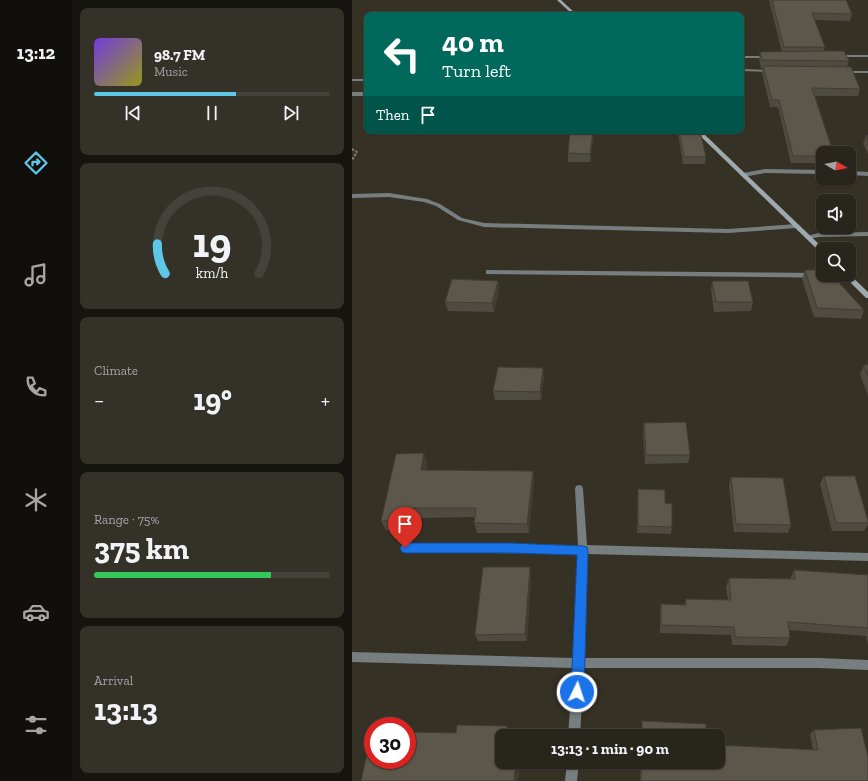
<!DOCTYPE html>
<html lang="en">
<head>
<meta charset="utf-8">
<style>
  :root { --surface:#28251c; --page:#343129; --text:#f1f3f6; --muted:#a5a5a3; --line:#44423b; --accent:#5dc7e8 }
  body { margin:0; font-family:"Zilla Slab",serif; background:var(--page); color:var(--text); height:100vh; display:flex; flex-direction:column; font-size:15px; white-space:nowrap }
  * { box-sizing:border-box; margin:0 }
  p { font-size:13px; color:var(--muted) }
  .icon { flex:none; width:22px; height:22px; fill:none; stroke:currentColor; stroke-width:2; stroke-linecap:round; stroke-linejoin:round }
  .map { position:relative; flex:1; overflow:hidden }
  .details { display:flex; flex-direction:column; gap:8px; padding:8px; background:#16140f; width:280px }
  .details>* { flex:none }
  .top-card { position:absolute; left:12px; top:12px; width:380px; height:122px; border-radius:8px; box-shadow:0 1px 3px #0004,0 0 0 1px var(--line); background:#00695c; color:#fff; overflow:hidden }
  .needle { width:26px; rotate:99deg }
  .controls { position:absolute; left:464px; top:146px; display:grid; gap:8px }
  .controls a { display:grid; place-items:center; width:40px; height:40px; border-radius:8px; background:var(--surface); box-shadow:0 1px 3px #0004,0 0 0 1px var(--line); font-size:20px }
  .speed { position:absolute; left:12px; top:717px; display:flex; gap:8px; font-size:20px; font-weight:700; text-align:center }
  .speed>* { display:grid; place-content:center; width:52px; height:52px; border-radius:50%; background:var(--surface); box-shadow:0 1px 3px #0004,0 0 0 1px var(--line); line-height:1 }
  .speed .limit { border:6px solid #d22; background:#fff; color:#111 }
  .pin { position:absolute; display:grid; place-items:center; width:34px; height:34px; color:#fff; margin:-41px -17px; border-radius:50% 50% 50% 0; rotate:-45deg; box-shadow:0 0 4px #0007 }
  .pin .icon { rotate:45deg }
  .me { position:absolute; width:44px; margin:-22px; rotate:4deg; stroke-linejoin:round; filter:drop-shadow(0 0 3px #0008) }
  .turn { display:flex; align-items:center; gap:14px; height:84px; padding:0 12px; font-size:18px }
  .turn .icon { width:52px; height:52px; stroke-width:2.5 }
  .turn b { display:block; font-size:28px; line-height:34px }
  .then { display:flex; align-items:center; height:38px; padding:0 12px; background:#0003; gap:8px; font-size:15px }
  .big { font-size:30px; font-weight:700; line-height:1.1 }
  .details .tile { flex:1; display:flex; flex-direction:column; justify-content:center; gap:6px; min-width:0; padding:0 14px; border-radius:8px; background:var(--page) }
  .details .dial { align-items:center; gap:0 }
  .dial svg { height:104px; overflow:visible; fill:none; stroke:var(--line); stroke-width:7; stroke-linecap:round; text-anchor:middle }
  .dial text { fill:var(--text); stroke:none }
  .song { display:flex; align-items:center; gap:12px }
  .cover { width:48px; height:48px; border-radius:6px; background:linear-gradient(135deg,hsl(260 70% 55%),hsl(60 70% 35%)) }
  .played { height:4px; border-radius:2px; background:linear-gradient(90deg,var(--accent) 60%,var(--line) 60%) }
  .keys { display:flex; justify-content:space-around; direction:ltr }
  .heat { display:flex; justify-content:space-between; align-items:center; font-size:22px; direction:ltr }
  .charge { height:6px; border-radius:3px; background:linear-gradient(90deg,#34c759 75%,var(--line) 0) }
  .trip { position:absolute; left:143px; top:729px; width:230px; height:40px; border-radius:8px; background:var(--surface); box-shadow:0 1px 3px #0004,0 0 0 1px var(--line); font-weight:700; line-height:40px; text-align:center }
  main { display:flex; flex:1; min-height:0 }
  .tab-bar { display:flex; flex-direction:column; width:72px; justify-content:space-around; align-items:center; background:#100f0b; color:var(--muted) }
  .tab-bar .icon { width:28px; height:28px }
  .tab-bar .selected { color:var(--accent) }
  .tab-bar b { font-size:18px; color:var(--text) }
  .map>svg:first-child { display:block }
  .lines { fill:none; stroke-linecap:round; stroke-linejoin:round }
  .path { stroke:#858177; stroke-width:2; stroke-dasharray:2.5 1.5; stroke-linecap:butt }
  .street { fill:#767e80; fill-rule:evenodd }
  .secondary { fill:#9da9ad; fill-rule:evenodd }
  .wall { fill:#4f4b40 }
  .shaded-wall { fill:#403d34 }
  .building { fill:#5c574a; stroke:#403d34 }
  .route { fill:#1a73e8; stroke:#114b97 }
</style>
</head>
<body>
<main>
<nav class="tab-bar">
<b>13:12</b>
<svg class="icon selected" aria-label="directions" viewBox="0 0 24 24"><path d="M12 3l9 9-9 9-9-9zM9 14v-3h6M13 9l2 2-2 2"/></svg>
<svg class="icon" aria-label="music" viewBox="0 0 24 24"><path d="M9 18V5l10-2v13"/><circle cx="6" cy="18" r="3"/><circle cx="16" cy="16" r="3"/></svg>
<svg class="icon" aria-label="phone" viewBox="0 0 24 24"><path d="M5 4h4l2 5-3 2q2 4 5 5l2-3 5 2v4C11 20 4 13 5 4z"/></svg>
<svg class="icon" aria-label="climate" viewBox="0 0 24 24"><path d="M12 3v18M4 7l16 10M4 17L20 7"/></svg>
<svg class="icon" aria-label="car" viewBox="0 0 24 24"><path d="M5 17H2v-5l4-1 3-4h7l3 4 3 1v5h-3M9 17h6M6 11h13"/><circle cx="7" cy="17" r="2"/><circle cx="17" cy="17" r="2"/></svg>
<svg class="icon" aria-label="filters" viewBox="0 0 24 24"><path d="M4 7h16M4 17h16"/><circle cx="9" cy="7" r="2"/><circle cx="15" cy="17" r="2"/></svg>
</nav>
<section class="details">
<div class="tile">
<div class="song"><i class="cover"></i><div><b>98.7 FM</b><p>Music</p></div></div>
<div class="played"></div>
<div class="keys"><svg class="icon" aria-label="previous" viewBox="0 0 24 24"><path d="M18 5L8 12l10 7zM5 5v14"/></svg><svg class="icon" aria-label="pause" viewBox="0 0 24 24"><path d="M8 5v14M16 5v14"/></svg><svg class="icon" aria-label="next" viewBox="0 0 24 24"><path d="M6 5l10 7-10 7zM19 5v14"/></svg></div>
</div>
<div class="tile dial"><svg viewBox="0 0 100 80">
<path d="M14 69A42 42 0 1 1 86 69"/>
<path d="M14 69A42 42 0 0 1 8 46" stroke="#5dc7e8"/>
<text x="50" y="56" font-size="32" font-weight="700">19</text>
<text x="50" y="72" font-size="11">km/h</text>
</svg></div>
<div class="tile"><p>Climate</p>
<div class="heat"><a>−</a><b class="big">19°</b><a>+</a></div>
</div>
<div class="tile"><p>Range · 75%</p><b class="big">375 km</b><div class="charge"></div></div>
<div class="tile"><p>Arrival</p><b class="big">13:13</b></div>
</section>
<div class="map">
<svg width="516" height="781" viewBox="0 0 516 781">
  <rect width="100%" height="100%" fill="#363125"/>
  <g class="lines">
    <path class="path" d="M0,149L5,152L0,160"/>
    <g class="street">
      <path d="M484,55H516V57H482V55Z"/>
      <path d="M389,56H418L420,57L418,58H389Z"/>
      <path d="M389,69L421,70L423,71L421,72L389,71Z"/>
      <rect x="489" y="71" width="27" height="2"/>
      <rect x="0" y="79" width="15" height="2"/>
      <rect x="0" y="92" width="15" height="4"/>
      <path d="M296,131H340L337,133H299Z"/>
      <path d="M413,169L471,170V174L413,173L391,177L388,175L391,173Z"/>
      <path d="M497,171L516,172V176L497,175Z"/>
      <path d="M37,193L75,199L88,204L110,218L132,223L376,229L445,224L448,226L445,228L376,233L132,227L106,220L84,206L72,202L37,197L0,198V194Z"/>
      <path d="M516,232V236L467,237L457,239L454,237L455,236L467,233Z"/>
      <path d="M134,270L471,273V275L497,274L498,276L495,278L136,274H134Z"/>
      <path d="M227,485L230,486L231,489L235,545L516,553V561L236,554L233,658H467L516,660V670L467,668H232L228,736H216L221,668L0,662V652L222,658L226,554L53,552L50,551L48,548L50,545L53,544L226,545L223,489L224,486Z"/>
      <path d="M215,762H227L225,781H213Z"/>
    </g>
    <g class="secondary">
      <path d="M205,0H209L225,15H221Z"/>
      <path d="M343,131H349L472,249L471,254L469,253Z"/>
      <path d="M497,274L516,292V298H514L491,275H497Z"/>
    </g>
  </g>
  <g class="wall">
    <path d="M417,0H494L500,14L498,21L462,20L473,47L472,51L497,61L495,67L508,89L506,96H463L481,152V153H471V163H439L426,107H418L410,73L411,68H409L407,59L408,52H430Z"/>
    <path d="M242,131L238,162H216V153Z"/>
    <path d="M326,131H348L354,157L353,164H331L326,134Z"/>
    <path d="M514,135H516V154L511,144Z"/>
    <path d="M453,270L512,310L509,319L462,317L450,279Z"/>
    <path d="M146,281L147,290L142,312L96,311L93,302Z"/>
    <path d="M360,281L401,302L399,311L362,312L359,290Z"/>
    <path d="M512,365H516V396L508,374Z"/>
    <path d="M192,377L189,400H143L141,391Z"/>
    <path d="M292,423L338,455L336,463L293,464L291,431Z"/>
    <path d="M72,453L75,463L74,470L181,471L182,481L177,533H125L122,523L123,517L66,518L64,530H34L29,521Z"/>
    <path d="M472,476L516,521V524L512,531H480L468,484Z"/>
    <path d="M379,477L439,525L436,533L382,532L377,485Z"/>
    <path d="M286,489L313,503L320,527L319,534L285,533Z"/>
    <path d="M178,567L179,574L175,641H126L123,635Z"/>
    <path d="M442,570L516,575V645L514,636L437,630L438,638L434,646L380,645L379,635L308,633V613L309,604L332,605L334,599L376,600L374,587L377,578L438,579Z"/>
    <path d="M462,730L516,781H288L289,762H366L461,750L458,734Z"/>
  </g>
  <g class="shaded-wall">
    <path d="M241,131H242L238,162V154Z"/>
    <path d="M146,281L147,290L142,312L140,303Z"/>
    <path d="M191,368L192,377L189,400L188,392Z"/>
    <path d="M72,453L75,463L73,480L69,470Z"/>
    <path d="M181,471L182,481L177,533L175,524Z"/>
    <path d="M61,508L66,518L64,530L59,520Z"/>
    <path d="M178,567L179,574L175,641L173,634Z"/>
    <path d="M155,726L158,733V736H154Z"/>
    <path d="M164,762H165L168,767L166,781H162Z"/>
  </g>
  <g class="building">
    <path d="M420,0H494L500,14L460,13L473,47H432Z"/>
    <path d="M475,51H492L497,61L410,60L408,52Z"/>
    <path d="M411,66L499,67L508,89L460,88L481,152H474L475,153H471V156H441L427,100H420Z"/>
    <path d="M218,131H241L238,154L216,153Z"/>
    <path d="M327,131H348L354,157H332Z"/>
    <path d="M514,135H516V140Z"/>
    <path d="M453,270H471V275H480L512,310L465,308Z"/>
    <path d="M100,279L146,281L140,303L93,302Z"/>
    <path d="M360,281H396L401,302H364Z"/>
    <path d="M512,365H516V376Z"/>
    <path d="M146,367L191,368L188,392L141,391Z"/>
    <path d="M334,422L338,455H294L292,423Z"/>
    <path d="M72,453L69,470L181,471L175,524L122,523L124,508H61L59,520L29,521L44,454Z"/>
    <path d="M472,476H503L516,521V523H484Z"/>
    <path d="M379,477L431,478L439,525L384,524Z"/>
    <path d="M286,489L313,490V503L320,504V527L286,526Z"/>
    <path d="M131,567H178L173,634L123,635Z"/>
    <path d="M442,570L516,575V628L436,622L438,638L383,637L382,627L309,625V604L334,605V599L379,600L377,578L443,579Z"/>
    <path d="M290,721L354,724V736H290Z"/>
    <path d="M105,725L155,726L154,736H150V762H164L162,781H9L20,731H21V760H55V732L104,733Z"/>
    <path d="M509,728L516,757V781H289V762H366V745L466,750L462,730Z"/>
  </g>
  <path class="route" d="M53,543H158L231,546L235,547L236,551L232,692L230,697L225,698L221,697L219,692L225,555L158,553H53L50,552L48,548L50,545Z"/>
</svg>
<div class="controls">
<a><svg class="needle" viewBox="-14 -14 28 28"><path d="M0-13l5 13h-10z" fill="#e53935"/><path d="M0 13l5-13h-10z" fill="#a5a5a3"/></svg></a>
<a><svg class="icon" aria-label="sound" viewBox="0 0 24 24"><path d="M4 9h4l5-4v14l-5-4H4zM17 9q2 3 0 6"/></svg></a>
<a><svg class="icon" aria-label="search" viewBox="0 0 24 24"><circle cx="10" cy="10" r="6"/><path d="M15 15l6 6"/></svg></a>
</div>
<div class="speed"><div class="limit">30</div></div>
<div class="pin" style="left:53px;top:548px;background:#d93025"><svg class="icon" aria-label="arrive" viewBox="0 0 24 24"><path d="M6 21V4h12l-3 4 3 4H6"/></svg></div>
<svg class="me" style="left:225px;top:692px" viewBox="-20 -20 40 40"><circle r="17" fill="#1a73e8" stroke="#fff" stroke-width="3"/><path d="M0-11L8 9 0 5-8 9z" fill="#fff"/></svg>
<div class="trip">13:13 · 1 min · 90 m</div>
<div class="top-card">
<div class="turn"><svg class="icon" aria-label="left" viewBox="0 0 24 24"><path d="M17 20v-9H6M10 6l-5 5 5 5"/></svg><div><b>40 m</b>Turn left</div></div>
<div class="then">Then<svg class="icon" aria-label="arrive" viewBox="0 0 24 24"><path d="M6 21V4h12l-3 4 3 4H6"/></svg></div>
</div>
</div>
</main>
</body>
</html>
